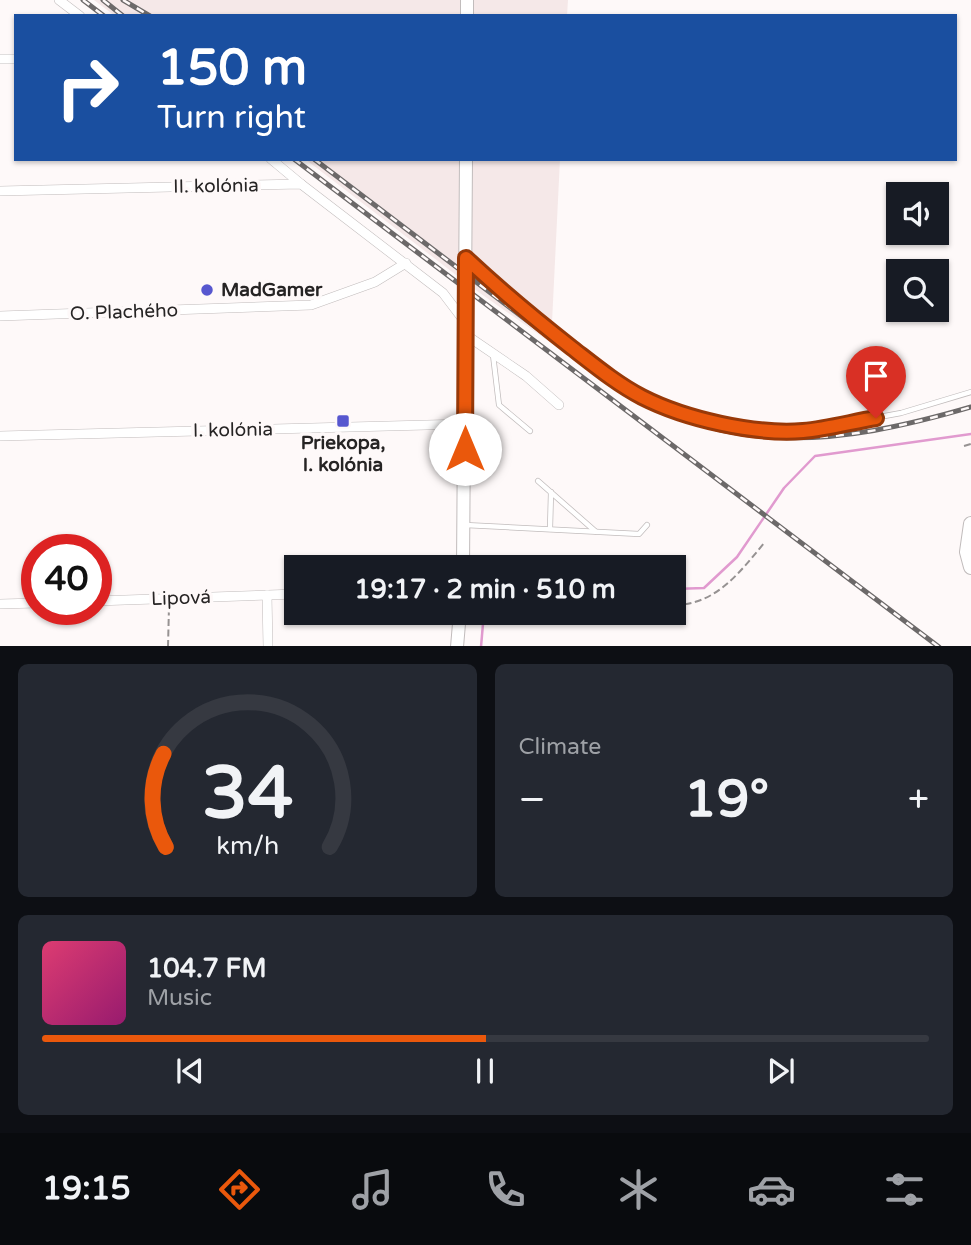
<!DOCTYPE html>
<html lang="en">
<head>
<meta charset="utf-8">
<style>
  :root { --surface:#171b24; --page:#242831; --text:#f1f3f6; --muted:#9ea1a6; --line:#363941; --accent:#ea580c }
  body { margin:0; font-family:"Varela Round",sans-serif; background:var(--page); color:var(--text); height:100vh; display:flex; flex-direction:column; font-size:26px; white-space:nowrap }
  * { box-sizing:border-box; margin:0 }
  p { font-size:23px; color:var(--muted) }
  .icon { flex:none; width:38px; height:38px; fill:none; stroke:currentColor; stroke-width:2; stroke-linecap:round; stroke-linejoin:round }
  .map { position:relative; height:646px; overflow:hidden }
  .details { display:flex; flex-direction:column; gap:18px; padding:18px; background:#0d0f14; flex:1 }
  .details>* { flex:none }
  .banner { position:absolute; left:14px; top:14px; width:943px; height:147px; border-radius:0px; box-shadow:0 2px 5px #0004; background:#1a4fa0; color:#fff; overflow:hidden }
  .buttons { position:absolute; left:886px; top:182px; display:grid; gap:14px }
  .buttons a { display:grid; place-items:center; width:63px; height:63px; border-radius:0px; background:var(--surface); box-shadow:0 2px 5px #0004; font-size:35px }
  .speed { position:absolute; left:21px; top:534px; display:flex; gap:14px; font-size:35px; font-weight:700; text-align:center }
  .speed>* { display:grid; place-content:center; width:91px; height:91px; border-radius:50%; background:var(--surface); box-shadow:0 2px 5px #0004; line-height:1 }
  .speed .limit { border:10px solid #d22; background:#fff; color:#111 }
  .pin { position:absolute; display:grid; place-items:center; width:60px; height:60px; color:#fff; margin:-72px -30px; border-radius:50% 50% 50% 0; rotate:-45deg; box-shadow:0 0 7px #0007 }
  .pin .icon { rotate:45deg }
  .me { position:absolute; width:77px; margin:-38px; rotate:0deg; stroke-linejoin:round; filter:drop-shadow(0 0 5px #0008) }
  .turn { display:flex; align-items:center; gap:24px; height:147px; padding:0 28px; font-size:32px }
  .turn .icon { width:91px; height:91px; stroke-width:2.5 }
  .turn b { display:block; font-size:49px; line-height:60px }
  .big { font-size:52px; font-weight:800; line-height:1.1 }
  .details .card { flex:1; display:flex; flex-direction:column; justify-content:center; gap:10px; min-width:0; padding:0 24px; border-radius:10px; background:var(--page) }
  .details .dial { align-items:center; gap:0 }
  .dial svg { height:182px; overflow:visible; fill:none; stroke:var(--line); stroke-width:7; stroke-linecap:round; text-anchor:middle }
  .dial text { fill:var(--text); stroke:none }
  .song { display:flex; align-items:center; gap:21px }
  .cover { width:84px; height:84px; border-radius:10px; background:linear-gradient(135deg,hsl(340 70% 55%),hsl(320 70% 35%)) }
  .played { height:7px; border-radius:4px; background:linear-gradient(90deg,var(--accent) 50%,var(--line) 50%) }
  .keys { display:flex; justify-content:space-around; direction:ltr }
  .heat { display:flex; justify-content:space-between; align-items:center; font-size:38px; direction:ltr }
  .details .tiles { flex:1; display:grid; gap:18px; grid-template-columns:1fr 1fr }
  .card:last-child { grid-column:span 2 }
  .trip { position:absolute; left:284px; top:555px; width:402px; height:70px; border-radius:0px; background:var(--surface); box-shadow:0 2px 5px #0004; font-weight:800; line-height:70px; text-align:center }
  .tabs { display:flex; height:112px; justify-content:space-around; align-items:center; background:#090b0e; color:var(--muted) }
  .tabs .icon { width:49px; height:49px }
  .tabs .on { color:var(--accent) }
  .tabs b { font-size:32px; color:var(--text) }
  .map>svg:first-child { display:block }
  .built { fill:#f5e8e8 }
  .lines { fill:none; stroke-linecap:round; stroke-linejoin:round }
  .stream { stroke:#e19acf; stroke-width:2.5 }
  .lane-casing { stroke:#c1bcbc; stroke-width:6 }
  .street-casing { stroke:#c1bcbc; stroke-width:10 }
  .secondary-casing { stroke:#c1bcbc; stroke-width:14 }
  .primary-casing { stroke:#c1bcbc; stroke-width:16 }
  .path { stroke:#969292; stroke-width:2; stroke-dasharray:7 3.5; stroke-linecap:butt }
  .lane { stroke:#fff; stroke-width:4.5 }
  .street { stroke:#fff; stroke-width:9 }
  .secondary { stroke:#fff; stroke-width:12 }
  .primary { stroke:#fff; stroke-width:14 }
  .rail-casing { stroke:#6c6969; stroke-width:5 }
  .rail { stroke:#fef9f9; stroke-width:2.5; stroke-dasharray:8; stroke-linecap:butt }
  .route-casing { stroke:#983908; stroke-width:18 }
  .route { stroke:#ea580c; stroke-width:12 }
  .poi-dot { fill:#5757cf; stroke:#fef9f9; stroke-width:2.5 }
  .labels { text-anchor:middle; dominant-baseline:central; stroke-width:7; stroke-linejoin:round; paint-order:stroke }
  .street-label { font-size:19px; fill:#262424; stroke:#fef9f9 }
  .poi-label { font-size:19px; font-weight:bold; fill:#262424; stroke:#fef9f9; text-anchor:start }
</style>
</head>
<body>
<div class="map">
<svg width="971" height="647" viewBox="0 0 971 647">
  <rect width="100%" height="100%" fill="#fef9f9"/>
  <g class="built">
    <path d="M94,0H568L567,16H115Z"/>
    <path d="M305,159H560L551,343L477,291Z"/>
  </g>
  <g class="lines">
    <g class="stream">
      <path d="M674,589L704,588L737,557L784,488L815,456L971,434"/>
      <path d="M481,647L484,612"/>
    </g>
    <defs>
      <g id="lane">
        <path d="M469,261L503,293L610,377L643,397L702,419L736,427L803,431L901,413L971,392"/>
        <path d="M493,355L499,405L530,431"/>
        <path d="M538,481L595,531"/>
        <path d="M465,525L639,534L647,525"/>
        <path d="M550,529L551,492"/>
      </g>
      <g id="street">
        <path d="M59,0L80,16"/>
        <path d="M0,59H16"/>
        <path d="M271,159L301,184"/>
        <path d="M0,191L301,184L443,293L465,322"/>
        <path d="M0,316L311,305L375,282L406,263"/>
        <path d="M466,335L526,376L559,405"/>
        <path d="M0,436L465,424"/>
        <path d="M267,595L268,647"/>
        <path d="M96,601L296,594"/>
        <path d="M0,604L37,603"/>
      </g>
      <g id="secondary">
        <path d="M467,16V0"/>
        <path d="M463,567L466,159"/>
        <path d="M457,647L460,612"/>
      </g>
      <path id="primary" d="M971,524L967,552L971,567"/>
    </defs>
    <use href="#lane" class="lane-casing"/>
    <use href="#street" class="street-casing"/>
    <use href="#secondary" class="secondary-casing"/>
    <use href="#primary" class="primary-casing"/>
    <g class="path">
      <path d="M964,446L971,444"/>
      <path d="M674,605C716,605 740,572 765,542"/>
      <path d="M168,647L169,606"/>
    </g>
    <use href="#lane" class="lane"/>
    <use href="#street" class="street"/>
    <use href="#secondary" class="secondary"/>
    <use href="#primary" class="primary"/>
    <defs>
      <g id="rail">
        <path d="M83,0L104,16"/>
        <path d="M103,0L123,16"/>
        <path d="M123,0L150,16"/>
        <path d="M294,159L939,647"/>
        <path d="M314,159L600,376C720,460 838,446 971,407"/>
      </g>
    </defs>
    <use href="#rail" class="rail-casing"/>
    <use href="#rail" class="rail"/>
  </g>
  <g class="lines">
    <defs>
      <path id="route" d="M465,449L466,258C500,290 535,319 572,348C594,365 617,384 642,397C685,419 755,435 803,431C827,429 852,422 876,418"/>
    </defs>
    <use href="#route" class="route-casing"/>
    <use href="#route" class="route"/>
  </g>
  <g class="poi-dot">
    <circle cx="207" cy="290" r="7"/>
    <rect x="336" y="414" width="14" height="14" rx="3.5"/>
  </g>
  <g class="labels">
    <g class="street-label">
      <text transform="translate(216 186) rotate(-1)">II. kolónia</text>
      <text transform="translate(124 312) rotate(-2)">O. Plachého</text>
      <text transform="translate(233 430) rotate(-1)">I. kolónia</text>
      <text transform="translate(181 598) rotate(-2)">Lipová</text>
    </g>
    <g class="poi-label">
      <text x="221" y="290">MadGamer</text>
      <text x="343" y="443" text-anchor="middle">Priekopa,<tspan x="343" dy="22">I. kolónia</tspan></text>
    </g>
  </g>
</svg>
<div class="buttons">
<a><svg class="icon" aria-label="sound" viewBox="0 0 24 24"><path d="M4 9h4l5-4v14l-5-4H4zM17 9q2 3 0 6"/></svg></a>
<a><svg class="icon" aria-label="search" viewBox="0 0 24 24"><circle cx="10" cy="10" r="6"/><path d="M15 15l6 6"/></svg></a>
</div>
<div class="speed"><div class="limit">40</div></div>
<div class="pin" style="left:876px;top:418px;background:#d93025"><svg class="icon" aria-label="arrive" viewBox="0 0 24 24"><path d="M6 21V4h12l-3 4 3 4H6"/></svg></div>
<svg class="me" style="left:465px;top:449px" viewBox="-20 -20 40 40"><circle r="19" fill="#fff"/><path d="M0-13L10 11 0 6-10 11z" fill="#ea580c"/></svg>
<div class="trip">19:17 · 2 min · 510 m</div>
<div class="banner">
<div class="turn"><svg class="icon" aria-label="right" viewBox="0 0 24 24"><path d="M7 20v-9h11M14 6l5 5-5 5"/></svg><div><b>150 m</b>Turn right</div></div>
</div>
</div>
<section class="details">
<div class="tiles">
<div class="card dial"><svg viewBox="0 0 100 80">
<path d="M14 69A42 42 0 1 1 86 69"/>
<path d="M14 69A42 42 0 0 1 13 28" stroke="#ea580c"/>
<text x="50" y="56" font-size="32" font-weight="700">34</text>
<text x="50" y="72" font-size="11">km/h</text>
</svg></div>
<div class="card"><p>Climate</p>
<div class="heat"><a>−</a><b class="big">19°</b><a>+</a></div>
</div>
<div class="card">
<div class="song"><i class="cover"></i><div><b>104.7 FM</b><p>Music</p></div></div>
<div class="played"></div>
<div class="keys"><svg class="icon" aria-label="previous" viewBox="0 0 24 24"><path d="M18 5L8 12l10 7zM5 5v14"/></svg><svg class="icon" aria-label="pause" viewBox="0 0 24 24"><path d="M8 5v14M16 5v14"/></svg><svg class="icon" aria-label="next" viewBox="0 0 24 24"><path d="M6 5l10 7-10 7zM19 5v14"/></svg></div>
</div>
</div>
</section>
<nav class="tabs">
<b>19:15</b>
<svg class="icon on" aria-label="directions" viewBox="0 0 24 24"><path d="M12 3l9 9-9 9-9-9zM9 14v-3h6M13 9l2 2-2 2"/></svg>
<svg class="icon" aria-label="music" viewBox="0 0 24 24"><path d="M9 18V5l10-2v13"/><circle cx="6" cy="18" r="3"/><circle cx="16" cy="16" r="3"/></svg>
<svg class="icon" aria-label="phone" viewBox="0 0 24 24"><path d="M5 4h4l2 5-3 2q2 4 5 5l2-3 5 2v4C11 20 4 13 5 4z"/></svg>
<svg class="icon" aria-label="climate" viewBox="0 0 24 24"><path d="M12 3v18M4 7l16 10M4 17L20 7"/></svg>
<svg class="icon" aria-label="car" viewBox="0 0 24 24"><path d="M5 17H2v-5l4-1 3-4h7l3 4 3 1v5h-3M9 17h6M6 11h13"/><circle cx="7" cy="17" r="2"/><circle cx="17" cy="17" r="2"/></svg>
<svg class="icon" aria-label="filters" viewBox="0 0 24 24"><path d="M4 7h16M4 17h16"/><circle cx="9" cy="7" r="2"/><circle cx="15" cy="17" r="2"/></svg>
</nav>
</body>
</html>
